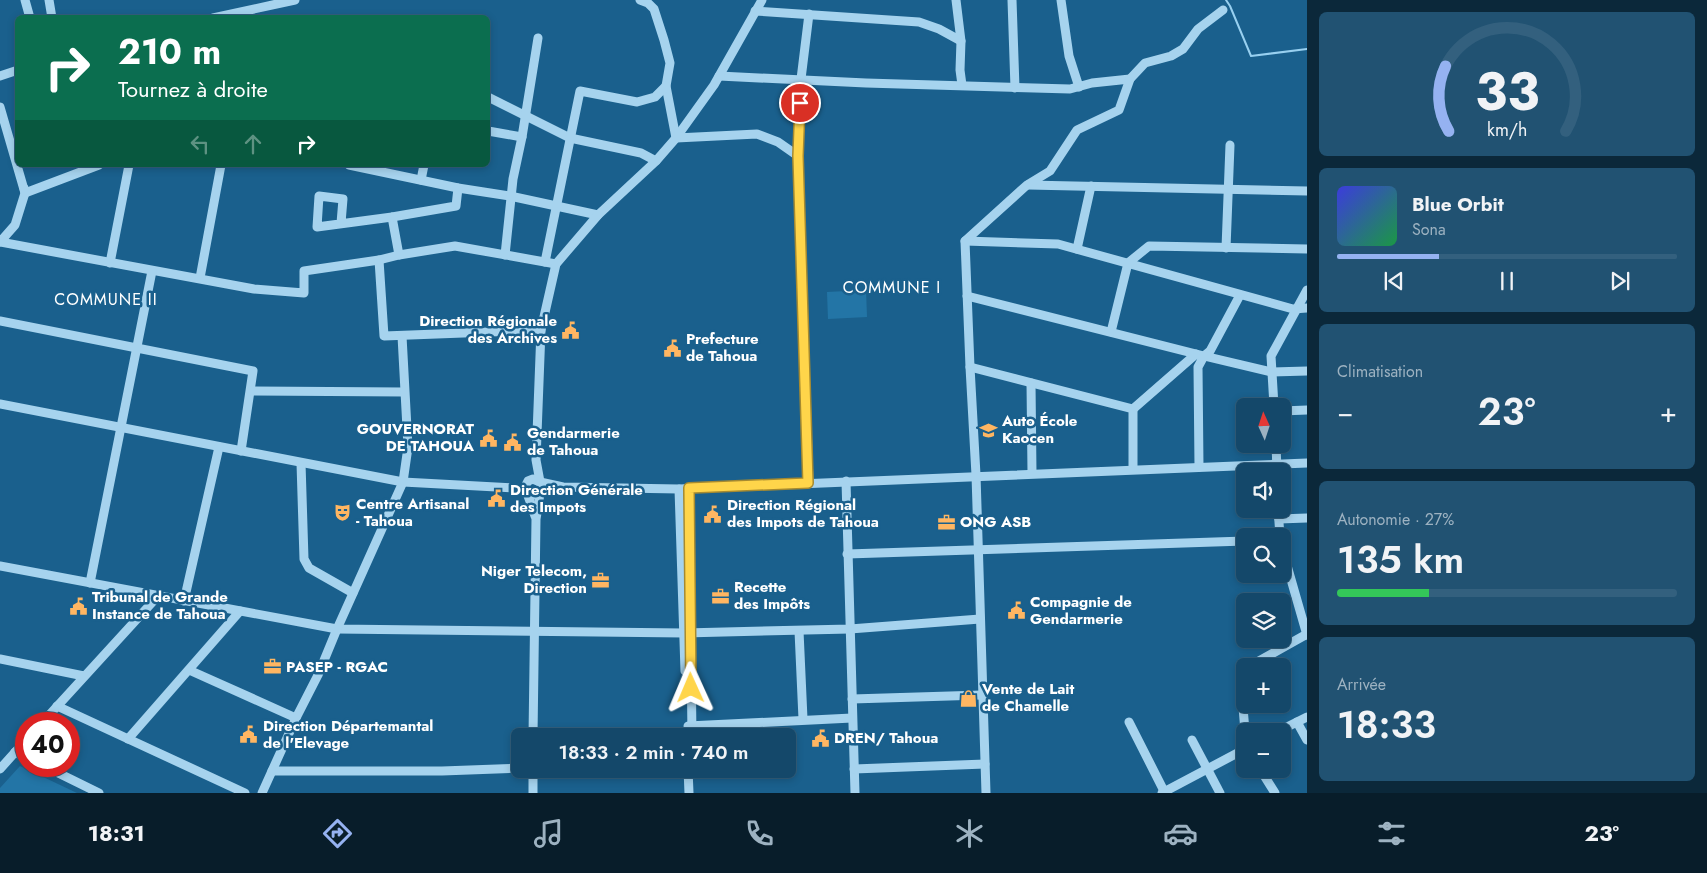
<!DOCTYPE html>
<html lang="fr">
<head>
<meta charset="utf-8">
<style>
  :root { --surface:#14486a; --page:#215272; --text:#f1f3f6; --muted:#9db2c1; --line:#33607e; --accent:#95b2f1 }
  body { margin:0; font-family:Jost,sans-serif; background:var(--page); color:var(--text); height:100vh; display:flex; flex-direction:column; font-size:19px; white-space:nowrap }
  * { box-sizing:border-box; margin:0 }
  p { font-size:16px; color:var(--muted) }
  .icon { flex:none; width:28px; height:28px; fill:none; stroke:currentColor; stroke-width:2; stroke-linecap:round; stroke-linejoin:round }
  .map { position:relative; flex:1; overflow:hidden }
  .details { display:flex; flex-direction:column; gap:12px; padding:12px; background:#0b283a; width:400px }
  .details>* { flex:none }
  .top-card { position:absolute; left:15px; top:15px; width:475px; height:152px; border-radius:8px; box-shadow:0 2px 8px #0003,0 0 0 1px var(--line); background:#0b6e4f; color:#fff; overflow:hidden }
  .needle { width:32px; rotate:357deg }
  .buttons { position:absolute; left:1236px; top:398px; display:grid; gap:10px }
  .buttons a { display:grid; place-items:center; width:55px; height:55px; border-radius:8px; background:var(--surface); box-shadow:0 2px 8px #0003,0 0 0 1px var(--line); font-size:25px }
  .speed { position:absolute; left:15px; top:712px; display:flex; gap:10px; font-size:25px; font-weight:700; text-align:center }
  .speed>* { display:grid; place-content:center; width:65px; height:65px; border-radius:50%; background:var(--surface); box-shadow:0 2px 8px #0003,0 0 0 1px var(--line); line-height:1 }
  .speed .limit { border:8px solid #d22; background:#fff; color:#111 }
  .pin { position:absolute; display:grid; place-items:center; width:42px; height:42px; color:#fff; margin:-21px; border:2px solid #fff; border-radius:50%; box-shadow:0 1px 5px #0007 }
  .me { position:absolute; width:55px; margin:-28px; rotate:359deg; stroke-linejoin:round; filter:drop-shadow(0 0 4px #0008) }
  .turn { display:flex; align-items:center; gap:18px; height:105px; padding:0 20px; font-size:22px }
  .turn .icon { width:65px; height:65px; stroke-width:2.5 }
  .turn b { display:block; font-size:35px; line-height:42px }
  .lanes { display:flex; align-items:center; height:48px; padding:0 20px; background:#0003; justify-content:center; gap:25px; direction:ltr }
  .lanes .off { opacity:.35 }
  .big { font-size:38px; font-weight:600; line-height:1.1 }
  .details .card { flex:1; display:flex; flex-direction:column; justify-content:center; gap:8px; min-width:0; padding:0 18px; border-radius:8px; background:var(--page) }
  .details .dial { align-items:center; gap:0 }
  .dial svg { height:130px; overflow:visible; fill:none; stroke:var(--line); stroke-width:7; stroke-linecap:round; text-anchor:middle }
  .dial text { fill:var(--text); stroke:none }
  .song { display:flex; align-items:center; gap:15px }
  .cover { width:60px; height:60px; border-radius:8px; background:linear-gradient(135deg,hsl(240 70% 55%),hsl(140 70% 35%)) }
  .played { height:5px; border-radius:2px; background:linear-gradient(90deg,var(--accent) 30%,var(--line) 30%) }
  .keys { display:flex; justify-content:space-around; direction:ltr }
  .heat { display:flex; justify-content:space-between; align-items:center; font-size:28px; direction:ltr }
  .charge { height:8px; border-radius:4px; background:linear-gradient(90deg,#34c759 27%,var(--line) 0) }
  .trip { position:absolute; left:511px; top:728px; width:285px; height:50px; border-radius:8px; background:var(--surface); box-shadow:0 2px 8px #0003,0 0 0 1px var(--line); font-weight:600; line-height:50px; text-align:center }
  .menu { display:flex; height:80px; justify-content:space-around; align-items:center; background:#081d2a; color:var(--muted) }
  .menu .icon { width:35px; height:35px }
  .menu .on { color:var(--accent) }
  .menu b { font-size:22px; color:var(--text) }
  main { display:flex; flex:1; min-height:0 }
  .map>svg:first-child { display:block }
  .green { fill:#2375a6 }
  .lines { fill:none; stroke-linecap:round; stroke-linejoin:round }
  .stream { stroke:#98d0f0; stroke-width:2 }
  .minor { stroke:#a6d3ee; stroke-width:9 }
  .route-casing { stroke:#a68a30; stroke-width:12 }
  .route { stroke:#ffd54a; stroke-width:9 }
  .labels { text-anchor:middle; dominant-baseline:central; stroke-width:5; stroke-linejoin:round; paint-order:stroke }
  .poi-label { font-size:15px; font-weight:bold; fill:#fff; stroke:#1a608d; text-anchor:start }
  .neighbourhood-label { font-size:16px; letter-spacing:1px; fill:#fff; stroke:#1a608d }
</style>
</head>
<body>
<main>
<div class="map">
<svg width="1307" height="793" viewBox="0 0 1307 793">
  <rect width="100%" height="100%" fill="#1a608d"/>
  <g class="green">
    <path d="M866,290L867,317L828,319L827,292Z"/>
    <path d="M20,766L77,793H0V788Z"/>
  </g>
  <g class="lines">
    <path class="stream" d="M1226,0L1230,6L1251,56L1307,49"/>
    <g class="minor">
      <path d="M25,0L30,18"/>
      <path d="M49,0L52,18"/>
      <path d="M640,0L648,3L654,9L664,40L670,63L666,86L676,138L757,134L778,142L798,156L809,483"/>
      <path d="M956,0L961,41L960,70L962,85"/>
      <path d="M1012,0L1015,88"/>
      <path d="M1061,0L1069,56L1079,87"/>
      <path d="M755,11L919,22L939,29L961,41"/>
      <path d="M213,18L295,0"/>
      <path d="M0,76L18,70"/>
      <path d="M719,76L866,83L1070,89L1092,83L1130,79"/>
      <path d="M488,97L570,138L641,153L656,161"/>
      <path d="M0,107L25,193L15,225L0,242"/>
      <path d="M488,131L522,137"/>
      <path d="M798,156L801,79L809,14"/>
      <path d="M349,165L458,188L510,196L598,215"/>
      <path d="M421,180L424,165"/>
      <path d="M1028,185L1307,191"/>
      <path d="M24,188L25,193L99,165"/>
      <path d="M392,217L399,255"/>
      <path d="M341,223L343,199L319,196L317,227L392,217L456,206L458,188"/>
      <path d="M965,241L1058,244L1293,309L1307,308"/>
      <path d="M0,242L254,289L304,293V271L379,260L399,255L455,246L556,264"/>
      <path d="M1226,248L1230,145"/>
      <path d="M1077,249L1091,186"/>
      <path d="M505,255L513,179L522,137L538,38"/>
      <path d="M379,260L384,336L541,330"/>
      <path d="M545,262L580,91L637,102L655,97L666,86"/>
      <path d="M110,263L129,165"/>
      <path d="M200,278L221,165"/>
      <path d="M967,296L1204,356L1272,372L1307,371"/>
      <path d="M0,321L253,371L241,451"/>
      <path d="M1111,332L1128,263L1149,246L1307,249"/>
      <path d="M970,367L1133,409V469"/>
      <path d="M1031,383L1032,473"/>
      <path d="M251,391L404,392"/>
      <path d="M0,404L403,482L516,488L526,490L535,516"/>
      <path d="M1274,406L1271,356L1307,290"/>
      <path d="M1133,409L1196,354"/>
      <path d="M1282,411L1307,410"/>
      <path d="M1276,444L1277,471"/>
      <path d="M301,463L304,559L309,568L353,593"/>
      <path d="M1199,467L1198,367L1204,356L1210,351L1240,295"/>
      <path d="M846,481L855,793"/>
      <path d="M563,487L540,491L534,495L527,492L525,487L528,481L533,479L540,482L563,487L679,489L1307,463"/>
      <path d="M689,488L692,736"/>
      <path d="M679,489L685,671"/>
      <path d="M1278,509L1280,536"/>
      <path d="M1279,519L1307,518"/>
      <path d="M1282,548L1307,635"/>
      <path d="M847,554L1245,541"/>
      <path d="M0,566L337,629L684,633L850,629L980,619"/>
      <path d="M90,583L152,271"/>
      <path d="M184,601L219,447"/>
      <path d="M799,631L803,719"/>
      <path d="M0,659L84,676"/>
      <path d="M1250,666L1307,634"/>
      <path d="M1245,669L1240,672L1245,731"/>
      <path d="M189,670L296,718"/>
      <path d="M852,699L982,695"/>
      <path d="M57,706L245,793"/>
      <path d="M1129,722L1165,793"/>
      <path d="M1297,722L1307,740"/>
      <path d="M41,724L158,596"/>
      <path d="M688,726L852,718"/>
      <path d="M1279,731L1307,717"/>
      <path d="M533,736L536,519L541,487L536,460L541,330L556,264L598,215L656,161L676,138L714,85L762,0"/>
      <path d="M128,739L240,611"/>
      <path d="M1192,740L1220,793"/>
      <path d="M15,752L26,758"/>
      <path d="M44,766L99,793"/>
      <path d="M0,769L26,740"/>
      <path d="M688,769L689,793"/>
      <path d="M854,769L985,764"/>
      <path d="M1260,769L1275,793"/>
      <path d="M272,771H442L520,768"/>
      <path d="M262,793L296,718L318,675L337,629L403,482L408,447L402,336"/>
      <path d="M533,793V769"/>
      <path d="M986,793L976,475L970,367L965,241L1027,185L1050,171L1077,130L1119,110L1130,79L1145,63L1171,56L1183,49L1198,29L1223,10"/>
      <path d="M1162,793L1245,749"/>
    </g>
  </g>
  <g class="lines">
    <defs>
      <path id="route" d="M691,688L689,488L808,483L798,156L800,103"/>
    </defs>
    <use href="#route" class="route-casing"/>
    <use href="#route" class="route"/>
  </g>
  <defs>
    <symbol id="civic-bare" viewBox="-9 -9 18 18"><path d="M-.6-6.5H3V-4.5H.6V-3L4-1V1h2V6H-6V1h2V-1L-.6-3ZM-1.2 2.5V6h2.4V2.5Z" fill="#ffb662" stroke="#1a608d" stroke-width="2.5" paint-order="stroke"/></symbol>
    <symbol id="school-bare" viewBox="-9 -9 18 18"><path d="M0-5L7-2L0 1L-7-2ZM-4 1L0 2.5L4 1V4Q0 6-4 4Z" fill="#ffb662" stroke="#1a608d" stroke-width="2.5" paint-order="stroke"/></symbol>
    <symbol id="theatre-bare" viewBox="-9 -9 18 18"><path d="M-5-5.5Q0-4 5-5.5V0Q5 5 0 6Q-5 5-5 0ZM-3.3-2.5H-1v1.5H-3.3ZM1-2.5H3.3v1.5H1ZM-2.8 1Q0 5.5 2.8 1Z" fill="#ffb662" stroke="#1a608d" stroke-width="2.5" paint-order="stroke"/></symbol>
    <symbol id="office-bare" viewBox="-9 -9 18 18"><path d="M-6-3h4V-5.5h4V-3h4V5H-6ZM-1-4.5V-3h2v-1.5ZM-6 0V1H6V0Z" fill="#ffb662" stroke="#1a608d" stroke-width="2.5" paint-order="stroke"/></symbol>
    <symbol id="shop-bare" viewBox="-9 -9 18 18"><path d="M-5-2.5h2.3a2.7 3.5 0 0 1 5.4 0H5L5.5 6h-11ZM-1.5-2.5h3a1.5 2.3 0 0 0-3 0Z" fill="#ffb662" stroke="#1a608d" stroke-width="2.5" paint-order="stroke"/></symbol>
  </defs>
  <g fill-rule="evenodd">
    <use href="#civic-bare" x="558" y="318" width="25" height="25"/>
    <use href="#civic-bare" x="660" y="336" width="25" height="25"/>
    <use href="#school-bare" x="976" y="418" width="25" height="25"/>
    <use href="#civic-bare" x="476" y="426" width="25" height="25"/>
    <use href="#civic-bare" x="500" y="430" width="25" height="25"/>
    <use href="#civic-bare" x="484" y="486" width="25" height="25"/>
    <use href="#theatre-bare" x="330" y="500" width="25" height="25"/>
    <use href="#civic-bare" x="700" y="502" width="25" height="25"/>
    <use href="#office-bare" x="934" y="510" width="25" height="25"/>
    <use href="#office-bare" x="588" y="568" width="25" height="25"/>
    <use href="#office-bare" x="708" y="584" width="25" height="25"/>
    <use href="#civic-bare" x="66" y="594" width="25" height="25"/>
    <use href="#civic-bare" x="1004" y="598" width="25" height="25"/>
    <use href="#office-bare" x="260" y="654" width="25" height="25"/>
    <use href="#shop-bare" x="956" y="686" width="25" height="25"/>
    <use href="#civic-bare" x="236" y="722" width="25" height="25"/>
    <use href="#civic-bare" x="808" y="726" width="25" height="25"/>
  </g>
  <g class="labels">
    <g class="poi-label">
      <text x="557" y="321" text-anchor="end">Direction Régionale<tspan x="557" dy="17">des Archives</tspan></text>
      <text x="686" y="339">Prefecture<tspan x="686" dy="17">de Tahoua</tspan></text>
      <text x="1002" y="421">Auto École<tspan x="1002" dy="17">Kaocen</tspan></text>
      <text x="474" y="429" text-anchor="end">GOUVERNORAT<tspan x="474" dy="17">DE TAHOUA</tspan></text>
      <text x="527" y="433">Gendarmerie<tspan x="527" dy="17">de Tahoua</tspan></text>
      <text x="510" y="490">Direction Générale<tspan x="510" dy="17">des Impots</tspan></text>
      <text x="356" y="504">Centre Artisanal<tspan x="356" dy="17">- Tahoua</tspan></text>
      <text x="727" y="505">Direction Régional<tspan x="727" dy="17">des Impots de Tahoua</tspan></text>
      <text x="960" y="522">ONG ASB</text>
      <text x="587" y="571" text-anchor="end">Niger Telecom,<tspan x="587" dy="17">Direction</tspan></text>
      <text x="734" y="587">Recette<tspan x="734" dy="17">des Impôts</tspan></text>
      <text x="92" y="597">Tribunal de Grande<tspan x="92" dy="17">Instance de Tahoua</tspan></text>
      <text x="1030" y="602">Compagnie de<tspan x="1030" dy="17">Gendarmerie</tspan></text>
      <text x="286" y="667">PASEP - RGAC</text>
      <text x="982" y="689">Vente de Lait<tspan x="982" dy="17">de Chamelle</tspan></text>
      <text x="263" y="726">Direction Départemantal<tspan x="263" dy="17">de l'Elevage</tspan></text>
      <text x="834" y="738">DREN/ Tahoua</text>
    </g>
    <g class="neighbourhood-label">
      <text x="892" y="287">COMMUNE I</text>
      <text x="106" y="299">COMMUNE II</text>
    </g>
  </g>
</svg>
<div class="buttons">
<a><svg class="needle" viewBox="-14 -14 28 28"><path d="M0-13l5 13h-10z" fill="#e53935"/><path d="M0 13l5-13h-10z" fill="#9db2c1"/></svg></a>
<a><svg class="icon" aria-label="sound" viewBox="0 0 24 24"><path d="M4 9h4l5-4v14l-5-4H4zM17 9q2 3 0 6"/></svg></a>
<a><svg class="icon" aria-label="search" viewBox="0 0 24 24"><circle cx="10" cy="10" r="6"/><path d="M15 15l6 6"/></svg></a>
<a><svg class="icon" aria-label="layers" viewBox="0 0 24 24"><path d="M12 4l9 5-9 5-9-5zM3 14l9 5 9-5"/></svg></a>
<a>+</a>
<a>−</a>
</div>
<div class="speed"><div class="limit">40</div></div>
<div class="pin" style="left:800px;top:103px;background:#d93025"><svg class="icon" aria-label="arrive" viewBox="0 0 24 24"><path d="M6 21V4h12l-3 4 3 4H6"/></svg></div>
<svg class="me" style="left:691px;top:688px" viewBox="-20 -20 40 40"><path d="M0-17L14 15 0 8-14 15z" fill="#ffd54a" stroke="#fff" stroke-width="4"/></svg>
<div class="trip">18:33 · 2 min · 740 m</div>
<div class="top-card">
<div class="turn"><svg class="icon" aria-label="right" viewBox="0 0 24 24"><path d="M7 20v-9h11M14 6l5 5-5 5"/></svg><div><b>210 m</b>Tournez à droite</div></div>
<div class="lanes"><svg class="icon off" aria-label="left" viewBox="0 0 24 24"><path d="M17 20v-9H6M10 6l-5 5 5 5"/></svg><svg class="icon off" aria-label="ahead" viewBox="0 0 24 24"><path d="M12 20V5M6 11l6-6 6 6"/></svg><svg class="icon" aria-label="right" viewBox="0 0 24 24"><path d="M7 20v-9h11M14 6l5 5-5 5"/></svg></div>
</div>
</div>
<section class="details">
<div class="card dial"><svg viewBox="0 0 100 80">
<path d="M14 69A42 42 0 1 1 86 69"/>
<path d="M14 69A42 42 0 0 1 12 29" stroke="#95b2f1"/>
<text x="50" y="56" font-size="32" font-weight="700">33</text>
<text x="50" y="72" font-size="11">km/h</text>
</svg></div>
<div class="card">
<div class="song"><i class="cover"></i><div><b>Blue Orbit</b><p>Sona</p></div></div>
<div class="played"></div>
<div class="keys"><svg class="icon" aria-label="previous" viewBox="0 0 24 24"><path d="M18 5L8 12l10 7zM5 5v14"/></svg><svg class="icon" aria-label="pause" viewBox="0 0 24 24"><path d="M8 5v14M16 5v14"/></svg><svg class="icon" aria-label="next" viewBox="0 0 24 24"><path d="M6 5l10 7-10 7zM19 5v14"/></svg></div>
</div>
<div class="card"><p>Climatisation</p>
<div class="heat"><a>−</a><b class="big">23°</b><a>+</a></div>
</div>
<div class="card"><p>Autonomie · 27%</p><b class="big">135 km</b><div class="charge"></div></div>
<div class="card"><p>Arrivée</p><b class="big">18:33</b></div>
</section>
</main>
<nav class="menu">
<b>18:31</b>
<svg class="icon on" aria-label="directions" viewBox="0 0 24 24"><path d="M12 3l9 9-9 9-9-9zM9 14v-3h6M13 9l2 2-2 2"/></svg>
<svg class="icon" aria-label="music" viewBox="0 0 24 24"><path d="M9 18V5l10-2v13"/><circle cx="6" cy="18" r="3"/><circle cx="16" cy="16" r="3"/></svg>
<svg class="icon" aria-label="phone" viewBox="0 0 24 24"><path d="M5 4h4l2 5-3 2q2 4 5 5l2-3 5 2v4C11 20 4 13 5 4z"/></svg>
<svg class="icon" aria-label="climate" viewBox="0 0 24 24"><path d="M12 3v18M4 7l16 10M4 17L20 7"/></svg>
<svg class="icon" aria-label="car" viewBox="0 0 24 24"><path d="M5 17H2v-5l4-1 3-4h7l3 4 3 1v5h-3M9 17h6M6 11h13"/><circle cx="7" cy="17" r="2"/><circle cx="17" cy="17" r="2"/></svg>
<svg class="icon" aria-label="filters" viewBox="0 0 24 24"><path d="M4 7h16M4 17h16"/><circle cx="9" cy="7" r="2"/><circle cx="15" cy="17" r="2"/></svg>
<b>23°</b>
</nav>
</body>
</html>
